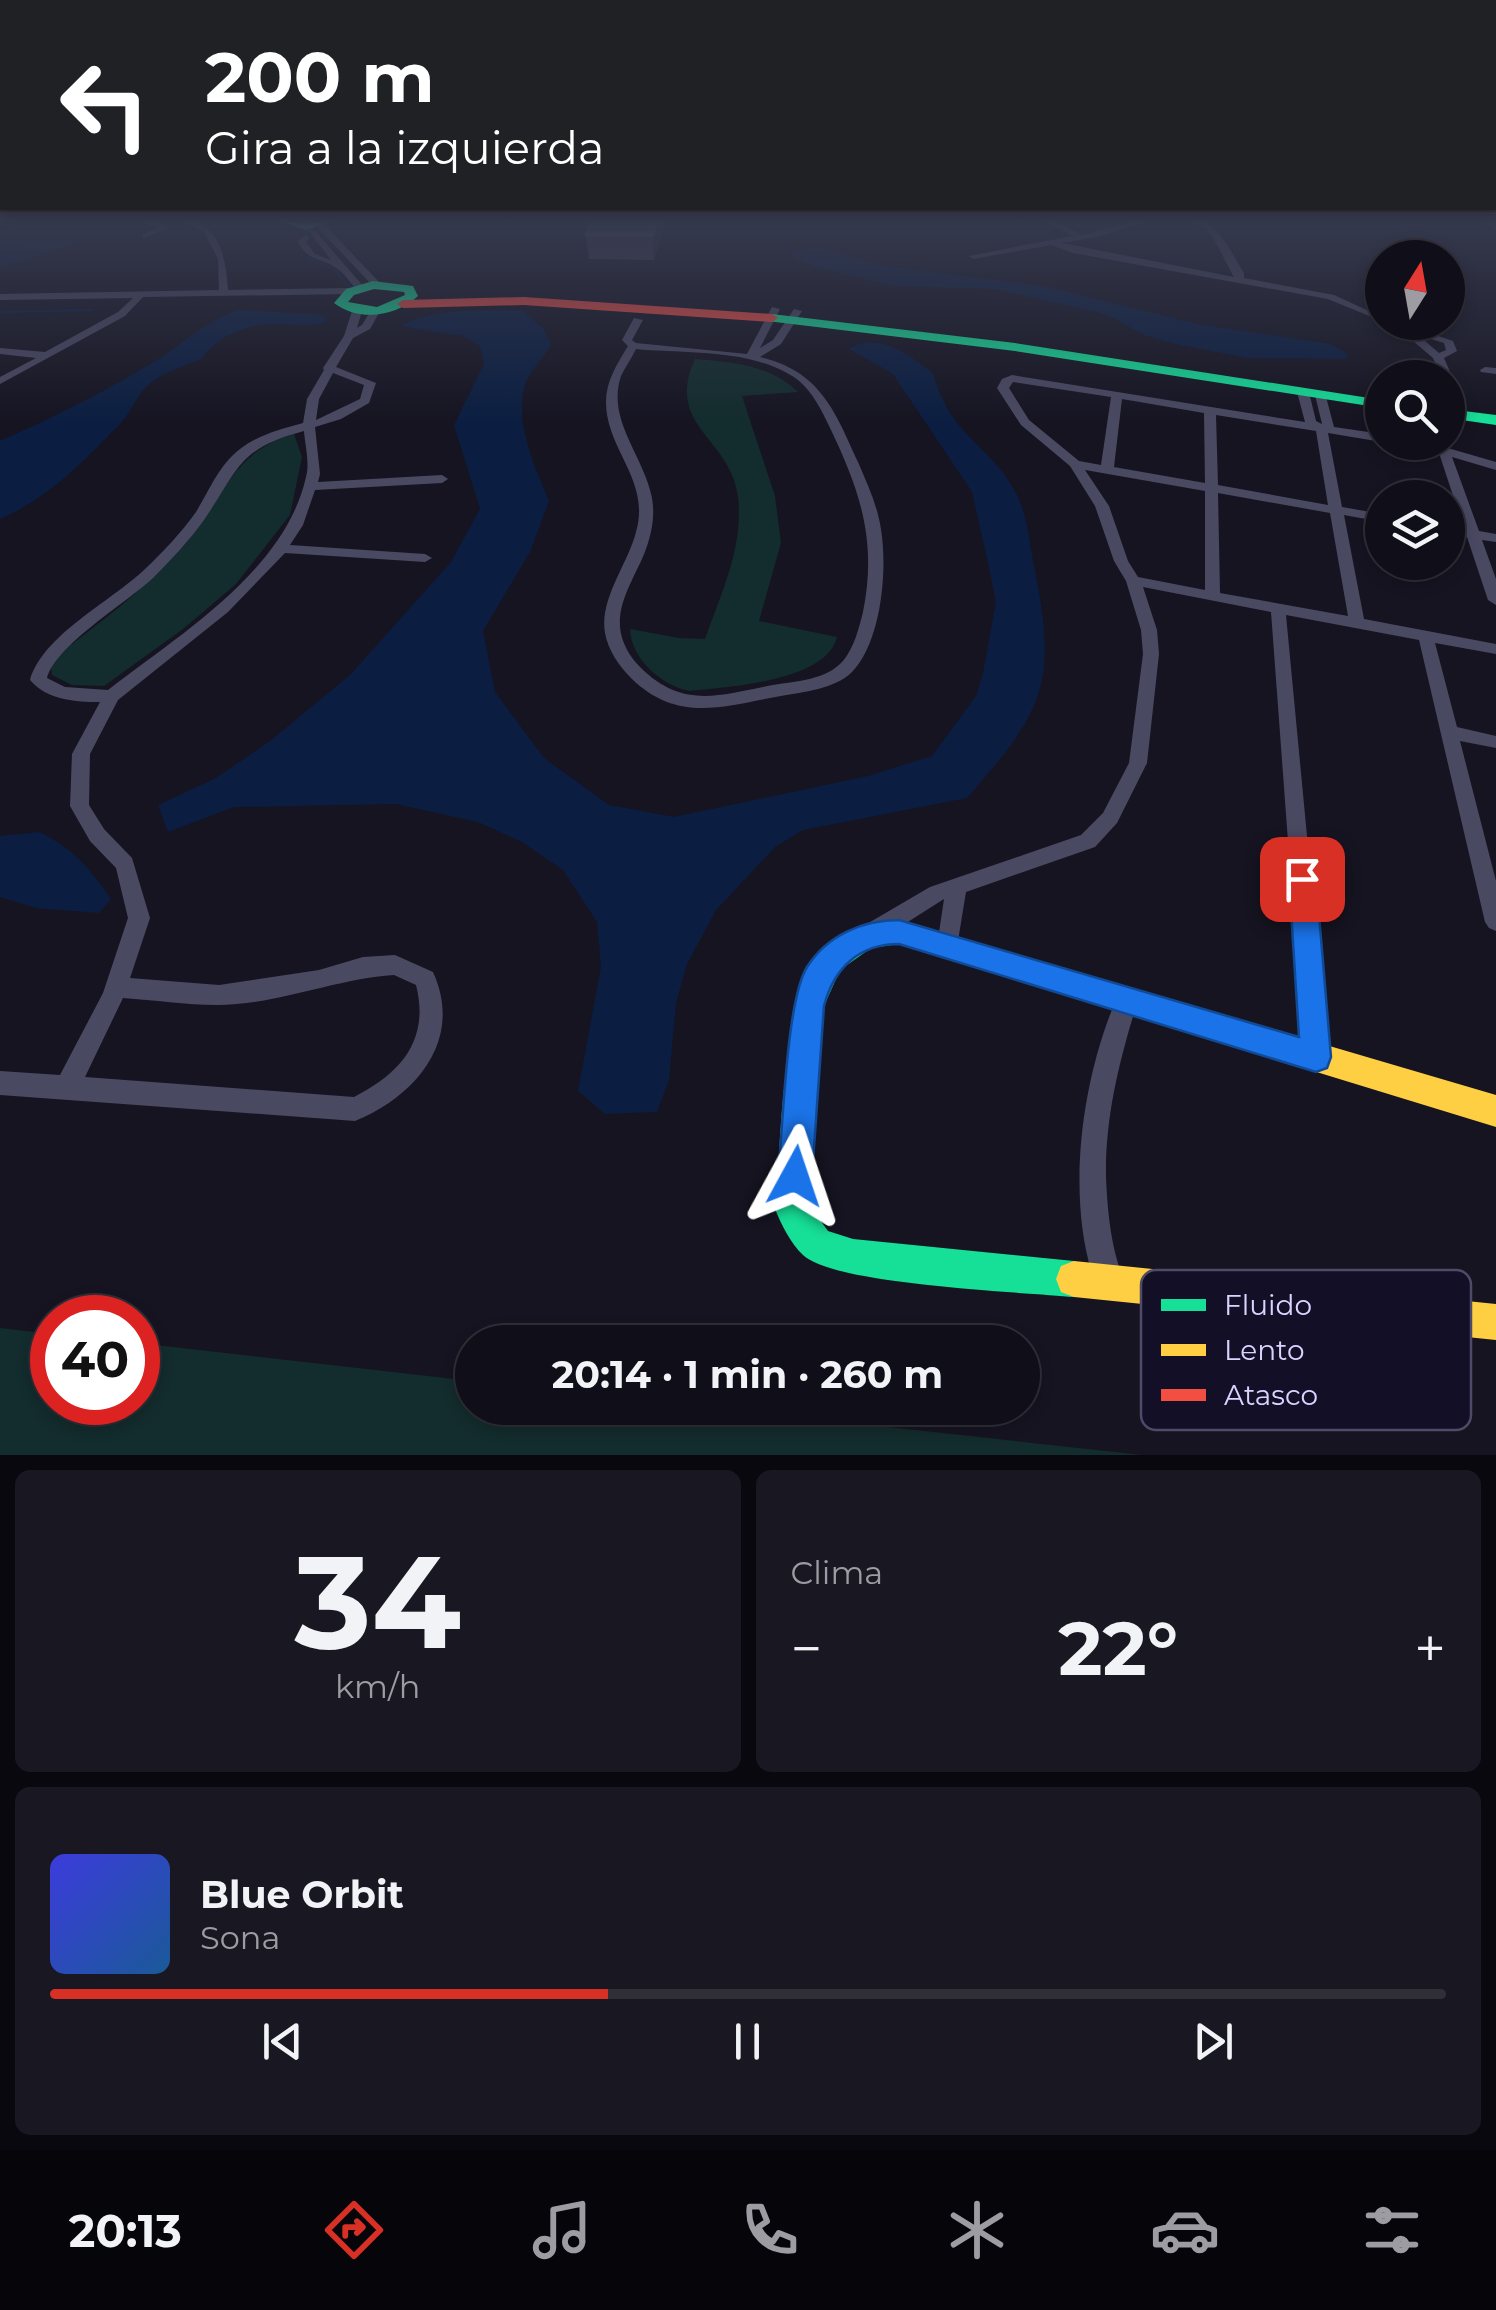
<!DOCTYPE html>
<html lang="es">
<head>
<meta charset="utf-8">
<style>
  :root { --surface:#100f19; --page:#191822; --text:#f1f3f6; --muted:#9c9ca2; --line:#302f38; --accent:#d93025 }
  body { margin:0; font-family:Montserrat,sans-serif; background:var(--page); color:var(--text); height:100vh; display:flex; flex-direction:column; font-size:38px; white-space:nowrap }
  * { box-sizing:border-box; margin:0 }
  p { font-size:32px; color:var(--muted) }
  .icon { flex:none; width:55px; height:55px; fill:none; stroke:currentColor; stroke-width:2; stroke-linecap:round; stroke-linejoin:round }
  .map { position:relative; height:1455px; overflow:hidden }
  .panel { display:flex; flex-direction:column; gap:15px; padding:15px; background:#09080e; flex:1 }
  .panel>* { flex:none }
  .top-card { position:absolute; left:0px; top:0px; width:1498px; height:210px; box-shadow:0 5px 15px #0003,0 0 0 2px var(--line); background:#202124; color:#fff; overflow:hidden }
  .needle { width:65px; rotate:11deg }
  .controls { position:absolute; left:1365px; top:240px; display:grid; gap:20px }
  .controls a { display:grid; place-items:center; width:100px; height:100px; border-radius:50%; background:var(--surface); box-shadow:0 5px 15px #0003,0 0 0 2px var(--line); font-size:50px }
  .speed { position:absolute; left:30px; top:1295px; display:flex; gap:20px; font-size:50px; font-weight:700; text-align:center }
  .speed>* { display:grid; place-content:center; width:130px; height:130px; border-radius:50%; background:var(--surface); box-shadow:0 5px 15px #0003,0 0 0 2px var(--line); line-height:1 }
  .speed .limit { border:15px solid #d22; background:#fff; color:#111 }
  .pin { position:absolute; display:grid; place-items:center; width:85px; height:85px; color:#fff; margin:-42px; border-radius:20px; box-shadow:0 5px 15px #0006 }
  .me { position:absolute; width:110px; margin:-55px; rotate:5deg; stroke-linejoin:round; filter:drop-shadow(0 0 8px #0008) }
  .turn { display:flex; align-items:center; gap:35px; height:210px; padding:0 40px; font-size:45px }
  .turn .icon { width:130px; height:130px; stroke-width:2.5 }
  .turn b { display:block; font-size:70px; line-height:85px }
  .big { font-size:75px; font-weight:700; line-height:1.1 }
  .panel .card { flex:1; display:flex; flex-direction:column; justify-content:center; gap:15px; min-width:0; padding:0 35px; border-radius:15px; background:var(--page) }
  .panel .dial { align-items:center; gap:0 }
  .dial b { font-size:130px; line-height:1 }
  .song { display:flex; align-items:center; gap:30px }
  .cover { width:120px; height:120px; border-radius:15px; background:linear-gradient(135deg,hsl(240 70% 55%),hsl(210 70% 35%)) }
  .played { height:10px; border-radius:5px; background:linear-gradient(90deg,var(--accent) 40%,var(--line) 40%) }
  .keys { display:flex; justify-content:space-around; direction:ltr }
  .heat { display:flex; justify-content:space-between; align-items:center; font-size:55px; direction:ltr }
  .panel .tiles { flex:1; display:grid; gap:15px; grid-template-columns:1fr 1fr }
  .card:last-child { grid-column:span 2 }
  .trip { position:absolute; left:455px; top:1325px; width:585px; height:100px; border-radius:50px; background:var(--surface); box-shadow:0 5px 15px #0003,0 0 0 2px var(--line); font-weight:700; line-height:100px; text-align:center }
  .tabs { display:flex; height:160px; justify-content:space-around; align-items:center; background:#06060a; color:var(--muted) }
  .tabs .icon { width:70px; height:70px }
  .tabs .on { color:var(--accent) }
  .tabs b { font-size:45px; color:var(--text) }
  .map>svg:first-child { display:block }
  .green { fill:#132c2d }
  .water { fill:#0b1e41 }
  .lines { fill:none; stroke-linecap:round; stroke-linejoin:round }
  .stream { stroke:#0b1e41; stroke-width:2.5 }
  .street { fill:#4a4962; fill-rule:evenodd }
  .fast { fill:#16e098; fill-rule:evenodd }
  .slow { fill:#ffcf43; fill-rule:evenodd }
  .jam { fill:#f24e42; fill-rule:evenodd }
  .wall { fill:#403d50 }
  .shaded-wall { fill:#282635 }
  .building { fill:#504e63; stroke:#66637b; stroke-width:2.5 }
  .route { fill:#1a73e8; stroke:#114b97; stroke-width:2.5 }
  .key { fill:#130f26; stroke:#4e4a67; stroke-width:2.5 }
  .key-label { font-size:28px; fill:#d9d4ff }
</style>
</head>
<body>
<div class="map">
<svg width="1496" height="1455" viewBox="0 0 1496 1455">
  <rect width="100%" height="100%" fill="#161421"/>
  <g class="green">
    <path d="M695,359C732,362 771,365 798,392L742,396L775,496L781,543L759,621L837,637C827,681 729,687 690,691C662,686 631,659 630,629L679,638L705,639C721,594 744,546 738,497C731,438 664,426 695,359Z"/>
    <path d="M294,434L302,457L290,515L236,584L183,629L104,686L72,685L52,675L51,667L59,654C101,622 142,591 178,552C221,507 228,452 294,434Z"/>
    <path d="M0,1328L52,1334V1402H138V1343L472,1381V1408H715L1142,1455H0Z"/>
  </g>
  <g class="water">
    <path d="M0,240L70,241L75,244L0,268Z"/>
    <path d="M816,247L885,266L1043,286L1198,324L1331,344L1348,354L1346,359L1247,358L1167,342L1144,335L1105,314L994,289L895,286L816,268L791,256L794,251Z"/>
    <path d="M240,310L313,314L325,316L326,322C309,329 289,323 270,324C247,325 212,339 202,359C183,366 163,372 147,386C136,396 131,413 120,424C84,461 49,498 0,519V441C54,417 104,392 154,362C184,344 205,320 240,310Z"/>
    <path d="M522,310L544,329L551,345C544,357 529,372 525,385C514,422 535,467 549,501L530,552L483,631L495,692L544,758L609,805L674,817L868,776L932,756L976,696L983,673L996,602L989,567L972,492L893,374L849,349C877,330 910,356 933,373C950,438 994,446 1018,497C1028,518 1030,548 1035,571C1058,687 1042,712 967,798L803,830L775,847L716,910L687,964L676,1003L669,1080L657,1112L605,1114L578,1091L601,967L597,922L563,870L522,842L478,822L396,804L234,807L168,832L158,805L216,778L270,741L350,675L451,562L480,509L454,425L484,364L480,346L463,336L404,327L403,324C441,307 481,311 522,310Z"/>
    <path d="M39,832C73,848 90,869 111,899L99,913L36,908L0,897V836Z"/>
  </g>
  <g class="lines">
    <g class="stream">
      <path d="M307,258L333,268L351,289"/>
      <path d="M0,312L91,310"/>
    </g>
    <g class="street">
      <path d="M147,220L173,227L143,238V234L161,227L147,224Z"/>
      <path d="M180,220C220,219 226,259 228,290L351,288L356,291L351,294L143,297L125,316L0,384V377L36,358L0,354V348L45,352L118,312L133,298L0,300V294L219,290L218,259L204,232Z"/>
      <path d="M1043,220H1053L1082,235L1138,220H1150L1097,237L1062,243L1234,277L1211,234L1192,220C1218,219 1231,253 1244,273V278L1334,295L1382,317L1384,322L1328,299L1073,253L1051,245L973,259L969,256L1072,236Z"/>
      <path d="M1480,220H1489L1496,225V231Z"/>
      <path d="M317,223H323L380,283V287H374L317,227Z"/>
      <path d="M305,226H311L363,286V290H357C351,284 346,275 339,270C324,257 307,263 298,241L306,235L310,238L306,242L315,254L331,260Z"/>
      <path d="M772,307L780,309L760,348L773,340L794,309L802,311L781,344L760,357C820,371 835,411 858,462C866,481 875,500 879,519C889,561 883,640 852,672C835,689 803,692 781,696C724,706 678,724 631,678C619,666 608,650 605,633C599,599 628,564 636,532C651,480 606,450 606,402C606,381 617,364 628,346L622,340L634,318L643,320L632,340L636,343L747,354ZM636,349C688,354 754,348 798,380C813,392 823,413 831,430C861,493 877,542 863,612C859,628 854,648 843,661C826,680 797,681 773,685C720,695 683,710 640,667C630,657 621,642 620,627C618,599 637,574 646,549C653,530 656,509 650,490C640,452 607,418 621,376C625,367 632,358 636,349Z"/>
      <path d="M357,308L362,311L357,328L362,325L372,309L380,311L370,329L353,338L336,367L376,383L369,403L341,419L315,427L320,474L318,482L442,475L448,479L442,483L315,490L303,525L290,545L425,554L432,558L425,562L285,553L228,612L118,700L90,754L89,805L104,829L132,858L150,918L130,978L219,985L319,970L363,957L395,955L433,972C464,1040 416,1096 355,1121L0,1095V1071L60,1075L103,993L128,918L116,868L90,841L70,806L72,754L100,702C75,702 47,700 30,680C43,635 110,602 144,570C163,552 181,533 196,512C209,491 219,465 240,449C258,435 281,429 303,423L307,399L324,370L323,368L344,336L352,311ZM333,373L364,385L360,399L316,420L319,399ZM304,431C305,445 310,463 306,477C285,571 180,634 108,690L65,687L47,678C56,645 125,604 153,578C171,560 189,541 204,520C239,469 237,449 304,431ZM394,975L416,985C430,1040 401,1073 354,1097L85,1077L123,998C154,1000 186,1005 217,1005C277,1005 334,979 394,975Z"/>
      <path d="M1403,324L1453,341L1457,351L1444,358L1469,416L1467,418L1457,416L1448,393V378H1441L1433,358L1399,329V325ZM1418,335L1444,343L1446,350L1439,353Z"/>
      <path d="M1485,367L1496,368V374L1481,372L1480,370Z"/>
      <path d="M1012,375L1305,422L1297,392L1303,389L1309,392L1316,421L1322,424L1315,395L1325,393L1334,427L1382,434V442L1328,433L1342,507L1382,514V522L1344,515L1364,619L1496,644V654L1435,643L1457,727L1496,736V748L1460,741L1496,881V931L1489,928L1485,922L1419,640L1286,615L1328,1057L1324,1065L1316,1068L1308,1065L1304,1057L1271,612L1143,587L1157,630L1159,654L1147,763L1117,823L1095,847L966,892L956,953L948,956L940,953L937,946L944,899L881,939L873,941L865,939L862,932L865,925L930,887L1081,835L1103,813L1129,763L1143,654L1141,630L1126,581L1114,561L1095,506L1070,466L1021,425L997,388L1002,379ZM1013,382L1111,397L1101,465L1079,461L1029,420L1009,388ZM1122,399L1204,413L1205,483L1114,467ZM1216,415L1316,431L1328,505L1218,485ZM1085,470L1205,491V590L1138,577L1128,561L1109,506ZM1218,493L1330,513L1348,616L1220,593Z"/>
      <path d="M1406,442H1427L1496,462V470L1452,457L1479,531L1496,534V542L1482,540L1496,579V605L1488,600L1467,537L1448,534V526L1464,529L1439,453Z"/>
      <path d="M1127,990L1135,993L1138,1000C1120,1058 1105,1116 1106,1177C1107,1201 1109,1225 1114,1248C1117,1263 1125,1278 1119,1293L1109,1297L1099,1293C1063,1206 1081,1077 1119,993Z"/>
    </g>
    <g class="fast">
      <path d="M278,220L306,224L333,220L306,230Z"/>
      <path d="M373,281L413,286L418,296C395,317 359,322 334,303L346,289ZM374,289L404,292L405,295L377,307L348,302L354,295Z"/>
      <path d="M772,314L1015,343L1382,400V408L1015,351L767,321L766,318Z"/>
      <path d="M1448,409L1496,415V425L1448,418Z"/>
      <path d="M899,920L1006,951L1016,955L1020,964L1016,973L1006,977L899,944L871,948L840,970L824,1006L809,1205L828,1231L853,1239L1074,1261L1087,1266L1092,1279L1087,1292L1074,1297C1023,1292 834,1285 803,1255C791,1244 781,1224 775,1209C781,1149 782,993 821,951C842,930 871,924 899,920Z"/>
    </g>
    <g class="slow">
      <path d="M1006,951L1496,1095V1127L1006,977L996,973L992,964L996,955Z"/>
      <path d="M1074,1261L1496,1304V1340L1074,1297L1061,1292L1056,1279L1061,1266Z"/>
    </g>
    <path class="jam" d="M524,297L772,314L778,318L772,322L524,305L403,308L397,304L403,300Z"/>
  </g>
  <path class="wall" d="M593,220H666L654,260L589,259L586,235Z"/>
  <path class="shaded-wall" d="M657,220H666L654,260L653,235Z"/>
  <path class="building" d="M593,220H657L653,235H586Z"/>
  <linearGradient id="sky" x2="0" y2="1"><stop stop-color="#0c0b12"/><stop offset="0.52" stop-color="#363a4e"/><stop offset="1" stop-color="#363a4e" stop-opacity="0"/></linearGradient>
  <rect width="1496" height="423" fill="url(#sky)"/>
  <path class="route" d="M1302,868L1312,871L1316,879L1331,1057L1327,1068L1316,1072L899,944C859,944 834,968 824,1006L812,1176L807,1187L795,1192L783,1187L778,1176C783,1130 786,1001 807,967C827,935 863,920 899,920L1299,1037L1289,879L1293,871Z"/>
  <rect x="1141" y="1270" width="330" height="160" rx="15" class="key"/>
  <rect x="1161" y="1299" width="45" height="12" fill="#16e098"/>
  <rect x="1161" y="1344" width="45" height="12" fill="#ffcf43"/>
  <rect x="1161" y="1389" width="45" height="12" fill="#f24e42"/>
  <g class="key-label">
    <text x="1224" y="1315">Fluido</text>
    <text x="1224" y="1360">Lento</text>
    <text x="1224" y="1405">Atasco</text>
  </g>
</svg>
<div class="controls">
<a><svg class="needle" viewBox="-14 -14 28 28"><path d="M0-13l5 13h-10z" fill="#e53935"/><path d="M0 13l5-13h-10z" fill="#9c9ca2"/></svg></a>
<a><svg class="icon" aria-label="search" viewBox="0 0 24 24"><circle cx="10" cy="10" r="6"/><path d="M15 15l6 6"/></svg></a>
<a><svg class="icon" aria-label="layers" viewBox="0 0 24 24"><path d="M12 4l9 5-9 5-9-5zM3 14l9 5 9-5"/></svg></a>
</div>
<div class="speed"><div class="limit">40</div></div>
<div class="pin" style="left:1302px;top:879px;background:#d93025"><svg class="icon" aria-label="arrive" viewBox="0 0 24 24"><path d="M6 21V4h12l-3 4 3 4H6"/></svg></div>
<svg class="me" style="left:795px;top:1176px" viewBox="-20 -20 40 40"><path d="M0-17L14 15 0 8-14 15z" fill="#1a73e8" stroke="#fff" stroke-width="4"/></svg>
<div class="trip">20:14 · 1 min · 260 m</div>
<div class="top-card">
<div class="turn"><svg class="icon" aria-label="left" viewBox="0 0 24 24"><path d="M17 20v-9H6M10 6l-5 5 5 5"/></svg><div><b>200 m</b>Gira a la izquierda</div></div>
</div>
</div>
<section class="panel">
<div class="tiles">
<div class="card dial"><b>34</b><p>km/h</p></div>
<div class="card"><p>Clima</p>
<div class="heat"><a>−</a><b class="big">22°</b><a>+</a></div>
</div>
<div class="card">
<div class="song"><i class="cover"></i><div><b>Blue Orbit</b><p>Sona</p></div></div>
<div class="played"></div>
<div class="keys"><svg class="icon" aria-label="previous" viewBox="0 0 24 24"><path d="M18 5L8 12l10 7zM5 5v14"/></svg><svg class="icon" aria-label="pause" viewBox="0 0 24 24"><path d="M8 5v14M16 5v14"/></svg><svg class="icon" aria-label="next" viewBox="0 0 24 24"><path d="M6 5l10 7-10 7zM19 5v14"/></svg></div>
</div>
</div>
</section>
<nav class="tabs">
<b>20:13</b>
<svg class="icon on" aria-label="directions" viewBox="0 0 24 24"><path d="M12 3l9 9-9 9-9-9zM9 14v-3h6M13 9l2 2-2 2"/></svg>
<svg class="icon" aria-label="music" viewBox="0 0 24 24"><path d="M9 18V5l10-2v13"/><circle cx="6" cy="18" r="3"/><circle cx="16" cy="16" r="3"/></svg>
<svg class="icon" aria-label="phone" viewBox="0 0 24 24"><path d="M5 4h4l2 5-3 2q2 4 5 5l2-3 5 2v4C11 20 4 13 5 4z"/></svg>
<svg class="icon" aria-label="climate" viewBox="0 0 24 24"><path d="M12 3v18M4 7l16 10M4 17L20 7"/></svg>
<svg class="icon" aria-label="car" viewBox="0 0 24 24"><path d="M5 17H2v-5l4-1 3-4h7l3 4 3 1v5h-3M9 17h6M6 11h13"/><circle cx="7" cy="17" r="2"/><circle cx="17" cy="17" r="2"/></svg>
<svg class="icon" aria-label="filters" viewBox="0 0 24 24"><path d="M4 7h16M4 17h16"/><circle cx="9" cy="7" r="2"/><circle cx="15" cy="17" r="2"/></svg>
</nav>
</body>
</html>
